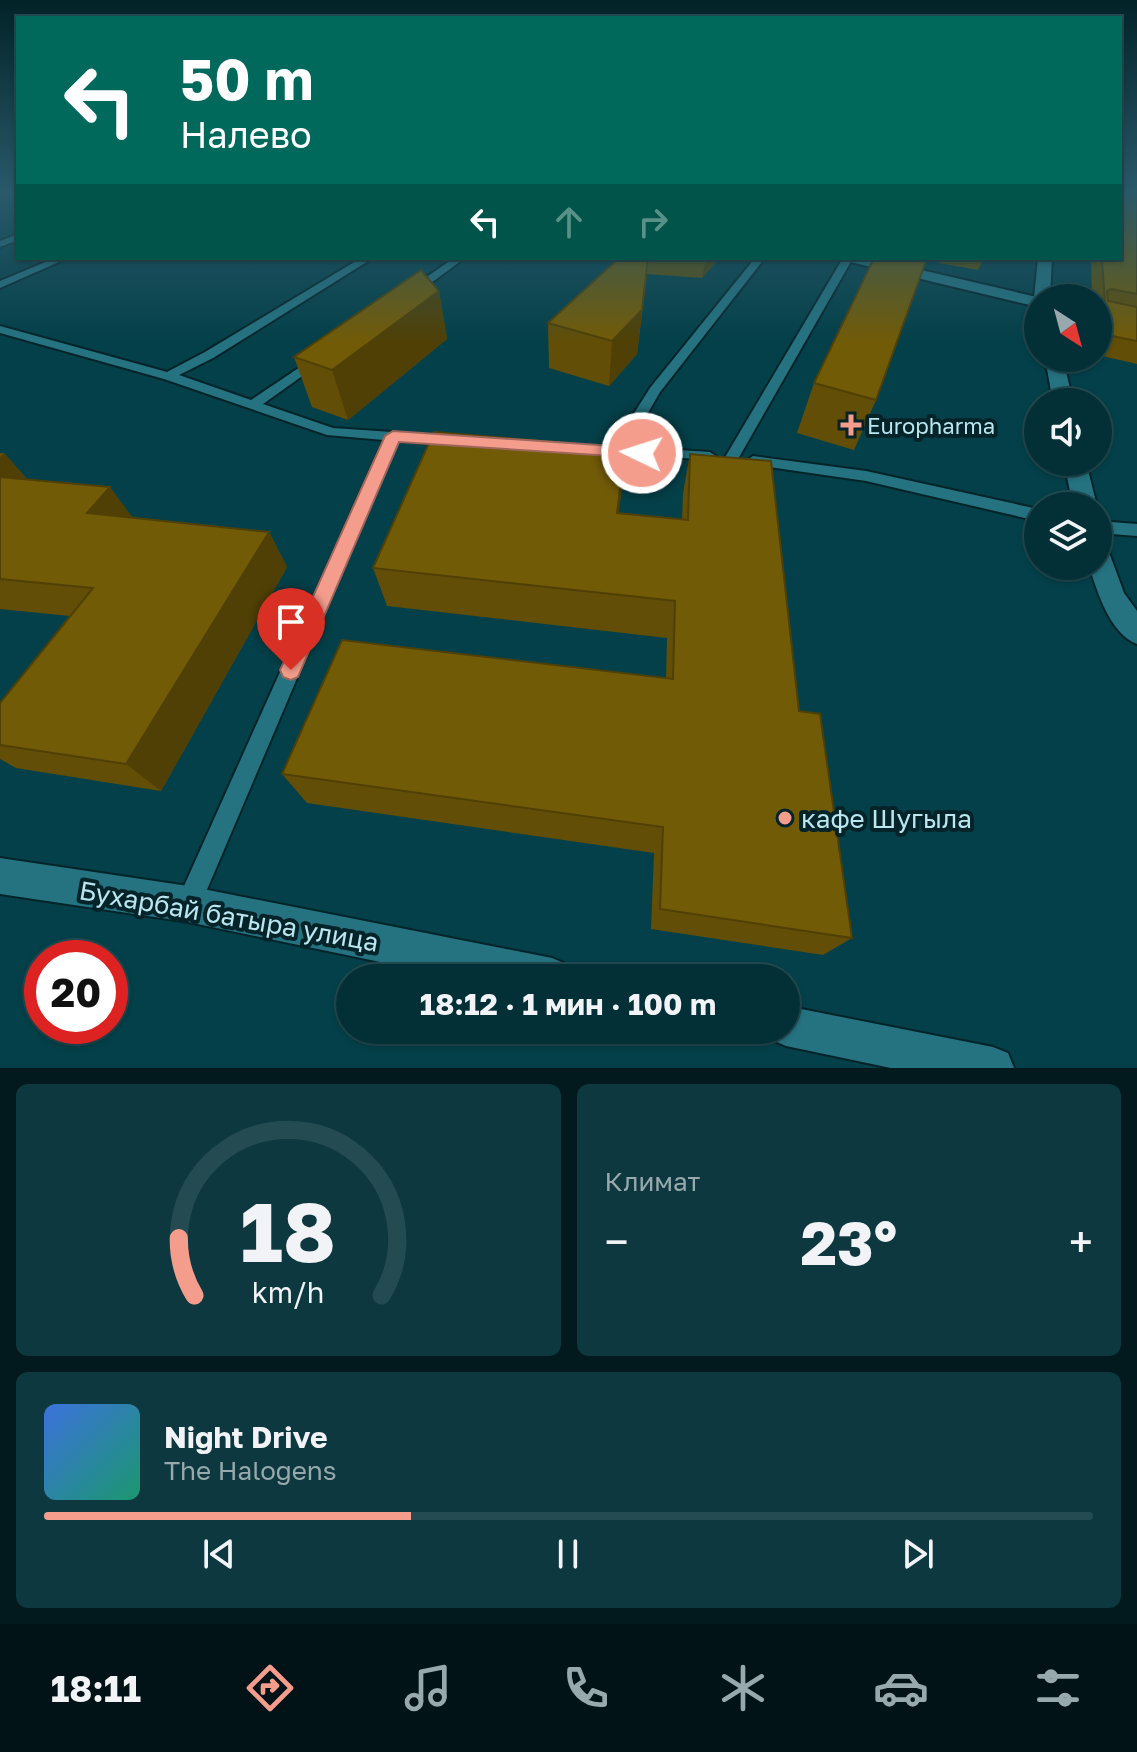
<!DOCTYPE html>
<html lang="ru">
<head>
<meta charset="utf-8">
<style>
  :root { --surface:#033037; --page:#0d383f; --text:#f1f3f6; --muted:#97a9ad; --line:#244b52; --accent:#f49d8d }
  body { margin:0; font-family:"Golos Text",sans-serif; background:var(--page); color:var(--text); height:100vh; display:flex; flex-direction:column; font-size:30px; white-space:nowrap }
  * { box-sizing:border-box; margin:0 }
  p { font-size:26px; color:var(--muted) }
  .icon { flex:none; width:44px; height:44px; fill:none; stroke:currentColor; stroke-width:2; stroke-linecap:round; stroke-linejoin:round }
  .map { position:relative; height:1068px; overflow:hidden }
  .details { display:flex; flex-direction:column; gap:16px; padding:16px; background:#021a1e; flex:1 }
  .details>* { flex:none }
  .banner { position:absolute; left:16px; top:16px; width:1106px; height:244px; border-radius:0px; box-shadow:0 2px 6px #0004,0 0 0 2px var(--line); background:#00695c; color:#fff; overflow:hidden }
  .needle { width:52px; rotate:144deg }
  .tools { position:absolute; left:1024px; top:284px; display:grid; gap:16px }
  .tools a { display:grid; place-items:center; width:88px; height:88px; border-radius:50%; background:var(--surface); box-shadow:0 2px 6px #0004,0 0 0 2px var(--line); font-size:40px }
  .speed { position:absolute; left:24px; top:940px; display:flex; gap:16px; font-size:40px; font-weight:700; text-align:center }
  .speed>* { display:grid; place-content:center; width:104px; height:104px; border-radius:50%; background:var(--surface); box-shadow:0 2px 6px #0004,0 0 0 2px var(--line); line-height:1 }
  .speed .limit { border:12px solid #d22; background:#fff; color:#111 }
  .pin { position:absolute; display:grid; place-items:center; width:68px; height:68px; color:#fff; margin:-82px -34px; border-radius:50% 50% 50% 0; rotate:-45deg; box-shadow:0 0 8px #0007 }
  .pin .icon { rotate:45deg }
  .me { position:absolute; width:88px; margin:-44px; rotate:274deg; stroke-linejoin:round; filter:drop-shadow(0 0 6px #0008) }
  .turn { display:flex; align-items:center; gap:28px; height:168px; padding:0 32px; font-size:36px }
  .turn .icon { width:104px; height:104px; stroke-width:2.5 }
  .turn b { display:block; font-size:56px; line-height:68px }
  .lanes { display:flex; align-items:center; height:76px; padding:0 32px; background:#0003; justify-content:center; gap:40px; direction:ltr }
  .lanes .off { opacity:.35 }
  .big { font-size:60px; font-weight:700; line-height:1.1 }
  .details .card { flex:1; display:flex; flex-direction:column; justify-content:center; gap:12px; min-width:0; padding:0 28px; border-radius:12px; background:var(--page) }
  .details .dial { align-items:center; gap:0 }
  .dial svg { height:208px; overflow:visible; fill:none; stroke:var(--line); stroke-width:7; stroke-linecap:round; text-anchor:middle }
  .dial text { fill:var(--text); stroke:none }
  .song { display:flex; align-items:center; gap:24px }
  .cover { width:96px; height:96px; border-radius:12px; background:linear-gradient(135deg,hsl(220 70% 55%),hsl(160 70% 35%)) }
  .played { height:8px; border-radius:4px; background:linear-gradient(90deg,var(--accent) 35%,var(--line) 35%) }
  .keys { display:flex; justify-content:space-around; direction:ltr }
  .heat { display:flex; justify-content:space-between; align-items:center; font-size:44px; direction:ltr }
  .details .tiles { flex:1; display:grid; gap:16px; grid-template-columns:1fr 1fr }
  .card:last-child { grid-column:span 2 }
  .trip { position:absolute; left:336px; top:964px; width:464px; height:80px; border-radius:40px; background:var(--surface); box-shadow:0 2px 6px #0004,0 0 0 2px var(--line); font-weight:700; line-height:80px; text-align:center }
  .menu { display:flex; height:128px; justify-content:space-around; align-items:center; background:#011316; color:var(--muted) }
  .menu .icon { width:56px; height:56px }
  .menu .selected { color:var(--accent) }
  .menu b { font-size:36px; color:var(--text) }
  .map>svg:first-child { display:block }
  .lines { fill:none; stroke-linecap:round; stroke-linejoin:round }
  .lane-casing { stroke:#04242a; stroke-width:4 }
  .street-casing { stroke:#04242a; stroke-width:4 }
  .secondary-casing { stroke:#04242a; stroke-width:4 }
  .lane { fill:#257381; fill-rule:evenodd }
  .street { fill:#257381; fill-rule:evenodd }
  .secondary { fill:#257381; fill-rule:evenodd }
  .wall { fill:#624e06 }
  .shaded-wall { fill:#504005 }
  .building { fill:#725b07; stroke:#504005; stroke-width:2 }
  .route { fill:#f49d8d; stroke:#9f665c; stroke-width:2 }
  .poi-dot { fill:#f49d8d; stroke:#04242a; stroke-width:3 }
  .labels { text-anchor:middle; dominant-baseline:central; stroke-width:8; stroke-linejoin:round; paint-order:stroke }
  .poi-label { font-size:22px; fill:#bae6ef; stroke:#04242a; text-anchor:start }
  .near-poi-label { font-size:26px; fill:#bae6ef; stroke:#04242a; text-anchor:start }
  .near-street-label { font-size:26px; fill:#bae6ef; stroke:#04242a }
</style>
</head>
<body>
<div class="map">
<svg width="1137" height="1068" viewBox="0 0 1137 1068">
  <rect width="100%" height="100%" fill="#044049"/>
  <g class="lines">
    <defs>
      <g id="lane">
        <path d="M18,234V240L0,247V241Z"/>
        <path d="M55,258H68L0,288V281Z"/>
        <path d="M361,258H373L213,358L179,375L251,400L315,357L319,358V364L263,404L333,428L451,436L458,440L451,444L398,441L197,913L188,916L179,913L176,904L384,440L327,435L164,379L0,333V326L167,372L205,352Z"/>
        <path d="M454,258H465L416,294H408V290Z"/>
        <path d="M755,258H765L660,392L645,418L648,448L710,452L717,457L715,460L600,453L598,450L605,445L634,447L631,418L650,388Z"/>
        <path d="M843,258H853L738,459L736,462H726L724,459Z"/>
        <path d="M753,456L866,471L1038,509V521L866,481L748,464L746,461Z"/>
        <path d="M1098,521L1137,524V536L1098,533Z"/>
      </g>
      <g id="street">
        <path d="M844,258H870L1041,298H1038V307L846,261Z"/>
        <path d="M0,858L188,886L552,958L566,964L572,978H457L188,922L0,894Z"/>
        <path d="M786,1006L993,1047L1008,1053L1014,1068H891L786,1046L772,1040L767,1030H786Z"/>
      </g>
      <g id="secondary">
        <path d="M1038,258H1052L1050,298H1038V302L1034,298Z"/>
        <path d="M1045,358H1063L1073,402H1053Z"/>
        <path d="M1064,462H1086L1097,506H1073Z"/>
        <path d="M1098,545L1107,547L1124,593L1137,611V644C1110,634 1097,591 1089,566H1098Z"/>
      </g>
    </defs>
    <use href="#lane" class="lane-casing"/>
    <use href="#street" class="street-casing"/>
    <use href="#secondary" class="secondary-casing"/>
    <use href="#lane" class="lane"/>
    <use href="#street" class="street"/>
    <use href="#secondary" class="secondary"/>
  </g>
  <g class="wall">
    <path d="M1137,193V364L1098,355V298H1092L1091,258H1120Z"/>
    <path d="M619,258H720L702,278L647,274L637,354L609,386L549,368L548,323Z"/>
    <path d="M940,258H984L978,270L939,263Z"/>
    <path d="M439,291L447,339L348,420L312,407L294,357Z"/>
    <path d="M814,383L876,400L854,450L797,433Z"/>
    <path d="M0,453H4L27,479L133,517L269,532L287,567L161,791L16,768L0,759V703L70,616L0,609Z"/>
    <path d="M690,454L799,711L852,938L823,955L651,929L654,853L307,803L282,774L666,678L667,638L387,606L373,568L622,487L618,513L682,519L683,493Z"/>
  </g>
  <g class="shaded-wall">
    <path d="M648,258L637,354L609,386L612,341Z"/>
    <path d="M706,258H720L702,278Z"/>
    <path d="M439,291L447,339L348,420L332,370Z"/>
    <path d="M625,448L622,487L614,552L617,513Z"/>
    <path d="M4,453L35,488L0,496V457Z"/>
    <path d="M110,487L136,522L87,513Z"/>
    <path d="M269,532L287,567L161,791L126,764Z"/>
  </g>
  <g class="building">
    <path d="M1120,193H1137V294L1111,289L1107,291L1108,301L1137,307V341L1107,335L1102,258H1120Z"/>
    <path d="M619,258H648L642,310L612,341L548,323Z"/>
    <path d="M874,258H927L876,400L814,383Z"/>
    <path d="M421,270L439,291L332,370L294,357Z"/>
    <path d="M434,432L625,448L617,513L688,520L690,454L771,461L799,711L820,714L852,938L660,909L663,827L282,774L342,640L673,679L675,601L373,568Z"/>
    <path d="M0,477L110,487L87,513L269,532L126,764L0,745V703L93,588L0,579Z"/>
  </g>
  <linearGradient id="sky" x2="0" y2="1"><stop stop-color="#022328"/><stop offset="0.56" stop-color="#29596a"/><stop offset="1" stop-color="#29596a" stop-opacity="0"/></linearGradient>
  <rect width="1137" height="343" fill="url(#sky)"/>
  <path class="route" d="M393,431L642,448L650,453L642,458L399,442L298,677L291,680L283,677L280,670L385,436Z"/>
  <g class="poi-dot">
    <path d="M847 413h8v8h8v8h-8v8h-8v-8h-8v-8h8z"/>
    <circle cx="785" cy="818" r="8"/>
  </g>
  <g class="labels">
    <g class="poi-label">
      <text x="867" y="425">Europharma</text>
    </g>
    <g class="near-poi-label">
      <text x="801" y="818">кафе Шугыла</text>
    </g>
    <g class="near-street-label">
      <text transform="translate(229 916) rotate(10)">Бухарбай батыра улица</text>
    </g>
  </g>
</svg>
<div class="tools">
<a><svg class="needle" viewBox="-14 -14 28 28"><path d="M0-13l5 13h-10z" fill="#e53935"/><path d="M0 13l5-13h-10z" fill="#97a9ad"/></svg></a>
<a><svg class="icon" aria-label="sound" viewBox="0 0 24 24"><path d="M4 9h4l5-4v14l-5-4H4zM17 9q2 3 0 6"/></svg></a>
<a><svg class="icon" aria-label="layers" viewBox="0 0 24 24"><path d="M12 4l9 5-9 5-9-5zM3 14l9 5 9-5"/></svg></a>
</div>
<div class="speed"><div class="limit">20</div></div>
<div class="pin" style="left:291px;top:670px;background:#d93025"><svg class="icon" aria-label="arrive" viewBox="0 0 24 24"><path d="M6 21V4h12l-3 4 3 4H6"/></svg></div>
<svg class="me" style="left:642px;top:453px" viewBox="-20 -20 40 40"><circle r="17" fill="#f49d8d" stroke="#fff" stroke-width="3"/><path d="M0-11L8 9 0 5-8 9z" fill="#fff"/></svg>
<div class="trip">18:12 · 1 мин · 100 m</div>
<div class="banner">
<div class="turn"><svg class="icon" aria-label="left" viewBox="0 0 24 24"><path d="M17 20v-9H6M10 6l-5 5 5 5"/></svg><div><b>50 m</b>Налево</div></div>
<div class="lanes"><svg class="icon" aria-label="left" viewBox="0 0 24 24"><path d="M17 20v-9H6M10 6l-5 5 5 5"/></svg><svg class="icon off" aria-label="ahead" viewBox="0 0 24 24"><path d="M12 20V5M6 11l6-6 6 6"/></svg><svg class="icon off" aria-label="right" viewBox="0 0 24 24"><path d="M7 20v-9h11M14 6l5 5-5 5"/></svg></div>
</div>
</div>
<section class="details">
<div class="tiles">
<div class="card dial"><svg viewBox="0 0 100 80">
<path d="M14 69A42 42 0 1 1 86 69"/>
<path d="M14 69A42 42 0 0 1 8 47" stroke="#f49d8d"/>
<text x="50" y="56" font-size="32" font-weight="700">18</text>
<text x="50" y="72" font-size="11">km/h</text>
</svg></div>
<div class="card"><p>Климат</p>
<div class="heat"><a>−</a><b class="big">23°</b><a>+</a></div>
</div>
<div class="card">
<div class="song"><i class="cover"></i><div><b>Night Drive</b><p>The Halogens</p></div></div>
<div class="played"></div>
<div class="keys"><svg class="icon" aria-label="previous" viewBox="0 0 24 24"><path d="M18 5L8 12l10 7zM5 5v14"/></svg><svg class="icon" aria-label="pause" viewBox="0 0 24 24"><path d="M8 5v14M16 5v14"/></svg><svg class="icon" aria-label="next" viewBox="0 0 24 24"><path d="M6 5l10 7-10 7zM19 5v14"/></svg></div>
</div>
</div>
</section>
<nav class="menu">
<b>18:11</b>
<svg class="icon selected" aria-label="directions" viewBox="0 0 24 24"><path d="M12 3l9 9-9 9-9-9zM9 14v-3h6M13 9l2 2-2 2"/></svg>
<svg class="icon" aria-label="music" viewBox="0 0 24 24"><path d="M9 18V5l10-2v13"/><circle cx="6" cy="18" r="3"/><circle cx="16" cy="16" r="3"/></svg>
<svg class="icon" aria-label="phone" viewBox="0 0 24 24"><path d="M5 4h4l2 5-3 2q2 4 5 5l2-3 5 2v4C11 20 4 13 5 4z"/></svg>
<svg class="icon" aria-label="climate" viewBox="0 0 24 24"><path d="M12 3v18M4 7l16 10M4 17L20 7"/></svg>
<svg class="icon" aria-label="car" viewBox="0 0 24 24"><path d="M5 17H2v-5l4-1 3-4h7l3 4 3 1v5h-3M9 17h6M6 11h13"/><circle cx="7" cy="17" r="2"/><circle cx="17" cy="17" r="2"/></svg>
<svg class="icon" aria-label="filters" viewBox="0 0 24 24"><path d="M4 7h16M4 17h16"/><circle cx="9" cy="7" r="2"/><circle cx="15" cy="17" r="2"/></svg>
</nav>
</body>
</html>
